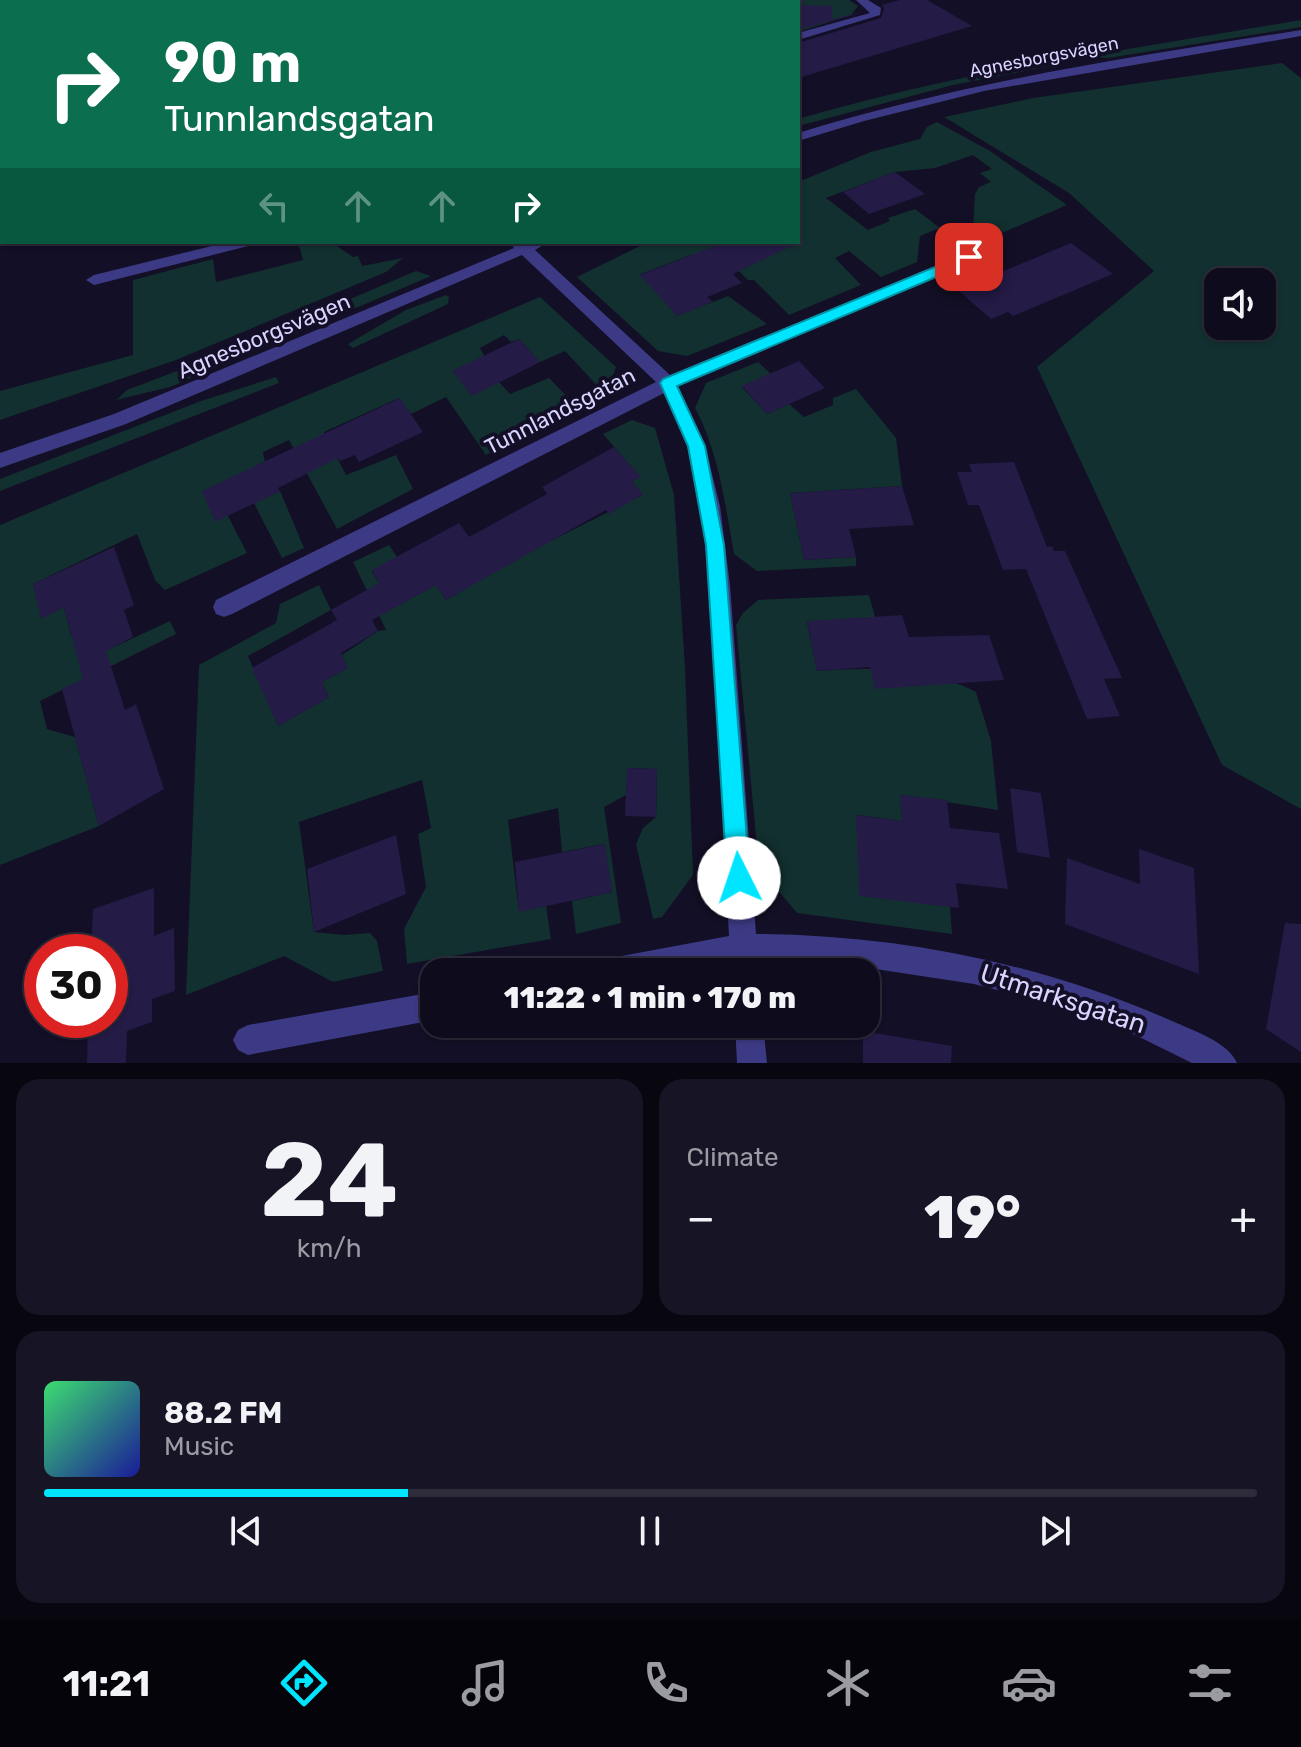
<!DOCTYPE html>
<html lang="en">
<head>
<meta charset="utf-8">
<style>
  :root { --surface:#0e0b1c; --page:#171425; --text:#f1f3f6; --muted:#9b9ba3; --line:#2e2b3b; --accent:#00e5ff }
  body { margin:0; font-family:Rubik,sans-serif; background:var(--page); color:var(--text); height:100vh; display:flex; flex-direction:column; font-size:30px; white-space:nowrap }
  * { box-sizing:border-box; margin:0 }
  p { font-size:26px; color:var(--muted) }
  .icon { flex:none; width:44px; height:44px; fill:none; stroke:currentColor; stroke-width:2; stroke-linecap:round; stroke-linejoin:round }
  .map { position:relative; height:1063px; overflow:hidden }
  .panel { display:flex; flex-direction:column; gap:16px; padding:16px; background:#08060f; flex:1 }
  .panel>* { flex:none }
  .hud { position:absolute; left:0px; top:0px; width:800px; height:244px; box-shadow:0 2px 6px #0004,0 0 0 2px var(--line); background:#0b6e4f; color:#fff; overflow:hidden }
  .tools { position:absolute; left:1204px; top:268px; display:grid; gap:16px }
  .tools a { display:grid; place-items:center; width:72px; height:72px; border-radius:16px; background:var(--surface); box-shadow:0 2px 6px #0004,0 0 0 2px var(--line); font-size:40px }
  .speed { position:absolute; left:24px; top:934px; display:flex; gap:16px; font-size:40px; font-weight:700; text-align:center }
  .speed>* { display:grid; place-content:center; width:104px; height:104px; border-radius:50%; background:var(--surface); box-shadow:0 2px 6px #0004,0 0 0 2px var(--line); line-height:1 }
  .speed .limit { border:12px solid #d22; background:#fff; color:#111 }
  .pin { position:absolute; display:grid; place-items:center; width:68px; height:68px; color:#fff; margin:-34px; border-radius:16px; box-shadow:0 4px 12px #0006 }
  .me { position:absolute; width:88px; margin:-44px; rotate:356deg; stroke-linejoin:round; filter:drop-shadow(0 0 6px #0008) }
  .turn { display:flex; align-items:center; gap:28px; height:168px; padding:0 32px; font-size:36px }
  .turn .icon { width:104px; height:104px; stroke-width:2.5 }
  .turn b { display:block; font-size:56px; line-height:68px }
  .lanes { display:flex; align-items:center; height:76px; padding:0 32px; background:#0003; justify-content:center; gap:40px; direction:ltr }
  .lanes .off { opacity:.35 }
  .big { font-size:60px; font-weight:800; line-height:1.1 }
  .panel .widget { flex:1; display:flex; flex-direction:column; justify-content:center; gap:12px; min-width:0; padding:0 28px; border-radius:24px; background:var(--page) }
  .panel .dial { align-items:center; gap:0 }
  .dial b { font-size:104px; line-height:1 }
  .song { display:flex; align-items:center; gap:24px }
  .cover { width:96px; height:96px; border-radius:12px; background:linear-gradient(135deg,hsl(140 70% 55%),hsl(240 70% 35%)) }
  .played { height:8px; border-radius:4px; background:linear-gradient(90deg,var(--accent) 30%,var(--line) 30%) }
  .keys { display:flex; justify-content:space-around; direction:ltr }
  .heat { display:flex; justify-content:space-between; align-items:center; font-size:44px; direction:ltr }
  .panel .tiles { flex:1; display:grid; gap:16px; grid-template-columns:1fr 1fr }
  .widget:last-child { grid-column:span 2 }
  .trip { position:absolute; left:420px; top:958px; width:460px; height:80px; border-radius:24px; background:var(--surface); box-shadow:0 2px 6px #0004,0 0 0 2px var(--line); font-weight:800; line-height:80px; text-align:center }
  .tab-bar { display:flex; height:128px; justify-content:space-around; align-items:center; background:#06040b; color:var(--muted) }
  .tab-bar .icon { width:56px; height:56px }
  .tab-bar .selected { color:var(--accent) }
  .tab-bar b { font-size:36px; color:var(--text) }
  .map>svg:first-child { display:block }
  .green { fill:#12302f; fill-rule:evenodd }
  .building { fill:#241b47 }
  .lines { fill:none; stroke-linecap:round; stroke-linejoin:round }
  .minor { fill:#3d3a85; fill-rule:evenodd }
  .route { fill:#00e5ff; stroke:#0095a6; stroke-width:2 }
  .labels { text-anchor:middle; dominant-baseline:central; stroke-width:8; stroke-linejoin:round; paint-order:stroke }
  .far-street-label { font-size:18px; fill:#d9d4ff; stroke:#130f26 }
  .street-label { font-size:22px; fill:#d9d4ff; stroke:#130f26 }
  .near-street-label { font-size:26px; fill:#d9d4ff; stroke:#130f26 }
</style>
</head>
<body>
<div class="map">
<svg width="1301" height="1063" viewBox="0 0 1301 1063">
  <rect width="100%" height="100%" fill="#130f26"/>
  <g class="green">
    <path d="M769,0H849L858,6L851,15L798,32V2Z"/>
    <path d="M1301,20V27L1108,58L1086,56Z"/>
    <path d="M1067,57L1062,64L953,85L798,126V119C887,93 976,74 1067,57Z"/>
    <path d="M1282,63L1301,78V809L1222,765L1037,367L1154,271L1069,193L944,117L1033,98ZM1218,282H1262V326H1218Z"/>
    <path d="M937,122L990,151L1067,205L988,239L973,228L975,194L979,187L991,182L980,173L992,169L973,155L935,168L895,172L826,198L868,230L890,221L888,218L915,209L940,228L920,236L917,262L881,277L849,251L835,258L861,285L789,315L754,280H748L723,256L701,265L691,255L641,274L677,316L728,296L767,324L687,356L658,351L577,277L648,242H798V182L871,152L920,139L927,127Z"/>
    <path d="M298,242H331L353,257L358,256L362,266L403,258L386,272L176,360L0,420V391L133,355V280L213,259L216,282L303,260Z"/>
    <path d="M416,271L431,276L170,387L116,400L127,390L219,355Z"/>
    <path d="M446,295L449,297L448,304L353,348L348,344L406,310Z"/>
    <path d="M540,297L616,367L608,390L604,393L565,351L540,362L519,339L511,342L504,335L480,348L499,382L510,394L549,378L578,408L486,455L446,397L411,414L399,398L324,432L346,475L396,455L413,489L337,529L289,440L263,452L265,462L228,516L247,553L165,590L155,580L137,534L33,584L42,618L64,607L71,635L88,659L170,621L176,634L40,701L47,729L75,737L99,826L0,865V525Z"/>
    <path d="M758,362L771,374L742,387L767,414L789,404L804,417L833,405V398L856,389L896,438L902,486L790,493L804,560L856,557V566L757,571L734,554C725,504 719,453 695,408L706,383Z"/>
    <path d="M276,377L279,383L0,491V479L201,401Z"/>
    <path d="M632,420L655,428L674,495L685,669L693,875L662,917L653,919L636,844L643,828L656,817L657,769L628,768L626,795L604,807L621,923L576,934L572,901L612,892L604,844L562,852L558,808L508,820L519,911L546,906L551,939L407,964L404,929L426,887L418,834L431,828L422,780L299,822L314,932L344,935L370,933L377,941L383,971L333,982L284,956L186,995L199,665L276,623L280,604L319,585L331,610L248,656L278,726L329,697L322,682L347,668L342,655L378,631L386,630L353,562L389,545L397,557L372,571L393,608L436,585L446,600L523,555L642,495L632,482L640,477L603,434Z"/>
    <path d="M280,491L304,548L282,558L254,503Z"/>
    <path d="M869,595L875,617L807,622L817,671C869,667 929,667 976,692L991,741L998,810L901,795L902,821L857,815L950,907L952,934L797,913L759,868L736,625L743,613L758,600Z"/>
  </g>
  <g class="building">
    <path d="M900,0H927L972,26L798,78V43L881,18L884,8L882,5Z"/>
    <path d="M798,5L832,6V19L864,12L798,30Z"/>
    <path d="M895,172L925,194L869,214L843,192Z"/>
    <path d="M725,242H800L733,274L742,283L707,297L713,302L677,316L640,275Z"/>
    <path d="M1071,243L1113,274L1013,316L1008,312L991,319L958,290Z"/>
    <path d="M519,339L540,362L472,396L452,371Z"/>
    <path d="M799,361L825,388L767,414L742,386Z"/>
    <path d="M400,398L423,432L359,462L355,455L340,461L338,458L278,488L280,491L215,522L202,491Z"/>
    <path d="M614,447L641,477L632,482L643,494L609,514L606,510L446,600L436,585L372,620L378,631L341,653L348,668L322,682L329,697L278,726L252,668L337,620L331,610L379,583L372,570L459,523L469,537L547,494L542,487Z"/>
    <path d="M1014,462L1047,547L1052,546L1054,551H1065L1122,678L1104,679L1120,716L1087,719L1026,569L1003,570L979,505H968L957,472H972L969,464Z"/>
    <path d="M902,486L914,525L849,529L856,557L804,560L790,493Z"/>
    <path d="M114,547L134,605L124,610L133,637L106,651L125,710L136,704L164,789L99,826L62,689L83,679L64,607L41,619L33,584Z"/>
    <path d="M902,615L909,637L989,635L1004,680L875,689L870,667L817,671L807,621Z"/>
    <path d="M627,768L657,769L656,817L625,816Z"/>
    <path d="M1010,788L1041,793L1050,858L1017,852Z"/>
    <path d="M900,795L947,800L950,828L999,833L1008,889L956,883L959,908L859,896L856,815L902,821Z"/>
    <path d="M396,835L406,894L314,932L307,869Z"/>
    <path d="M605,844L612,892L519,912L515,862Z"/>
    <path d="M1139,849L1194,868L1199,974L1065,924L1067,858L1140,884Z"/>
    <path d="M154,888V936L174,928L175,991L152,999V1022L127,1031L126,1063H87L88,1020H110V952H91L93,909Z"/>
    <path d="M1285,923L1301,924V1052L1266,1029Z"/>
    <path d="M863,1031L952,1046L951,1063H863Z"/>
  </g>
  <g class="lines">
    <g class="minor">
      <path d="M455,0H466L467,2H456Z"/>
      <rect x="649" y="0" width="10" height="2"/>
      <path d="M856,0H868L881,8L880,15L798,40V33L870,13Z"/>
      <path d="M1301,30V36L984,91L864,121L798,141V133C963,82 1131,57 1301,30Z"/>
      <path d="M228,242H254L252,245L94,285L86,280L94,275Z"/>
      <path d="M510,242H548L535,250L670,375L964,254H974V260L678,386L705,446L720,506L730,585L756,934C900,935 1040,963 1172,1021C1192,1030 1228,1042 1237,1063H1192L1121,1028L1077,1011L974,984L869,968L761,961H758L759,972H731V963L676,972H597L601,962L611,958L729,936L710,585L700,506L687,446L664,393L232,614L224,617L216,614L213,607L216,600L656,382L522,255L126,424L0,468V453L114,414L514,248Z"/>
      <path d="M434,992V1020L248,1055L238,1050L233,1040L238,1030L248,1025Z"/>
      <path d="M735,1024H763L767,1063H737Z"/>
    </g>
  </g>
  <path class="route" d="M969,253L974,254V261L677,386L705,446L724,545L750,878L747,887L739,890L730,887L727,878L706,545L688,446L660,383L663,379Z"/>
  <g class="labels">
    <g class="far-street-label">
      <text transform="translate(1044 57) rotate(-11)">Agnesborgsvägen</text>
    </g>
    <g class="street-label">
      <text transform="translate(264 336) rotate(-23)">Agnesborgsvägen</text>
      <text transform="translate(560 411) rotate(-27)">Tunnlandsgatan</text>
    </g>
    <g class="near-street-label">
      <text transform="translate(1063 999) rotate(18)">Utmarksgatan</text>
    </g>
  </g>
</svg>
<div class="tools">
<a><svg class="icon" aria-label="sound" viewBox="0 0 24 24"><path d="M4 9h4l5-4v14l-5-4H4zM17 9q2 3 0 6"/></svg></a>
</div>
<div class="speed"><div class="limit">30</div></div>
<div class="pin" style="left:969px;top:257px;background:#d93025"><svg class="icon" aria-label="arrive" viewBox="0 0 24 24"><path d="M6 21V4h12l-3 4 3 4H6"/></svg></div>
<svg class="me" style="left:739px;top:878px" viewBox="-20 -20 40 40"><circle r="19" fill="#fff"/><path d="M0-13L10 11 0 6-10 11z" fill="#00e5ff"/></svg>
<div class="trip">11:22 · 1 min · 170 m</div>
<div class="hud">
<div class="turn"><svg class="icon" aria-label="right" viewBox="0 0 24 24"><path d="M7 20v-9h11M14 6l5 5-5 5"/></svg><div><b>90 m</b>Tunnlandsgatan</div></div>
<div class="lanes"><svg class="icon off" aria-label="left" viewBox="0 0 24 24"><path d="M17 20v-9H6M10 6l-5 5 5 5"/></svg><svg class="icon off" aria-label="ahead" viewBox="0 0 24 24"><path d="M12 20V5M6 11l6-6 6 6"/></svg><svg class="icon off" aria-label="ahead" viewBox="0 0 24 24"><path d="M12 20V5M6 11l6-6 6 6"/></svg><svg class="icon" aria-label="right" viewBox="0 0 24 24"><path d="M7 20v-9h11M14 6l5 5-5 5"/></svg></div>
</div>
</div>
<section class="panel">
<div class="tiles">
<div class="widget dial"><b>24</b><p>km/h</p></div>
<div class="widget"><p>Climate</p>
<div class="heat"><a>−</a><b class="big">19°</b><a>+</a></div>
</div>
<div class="widget">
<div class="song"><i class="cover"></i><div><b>88.2 FM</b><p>Music</p></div></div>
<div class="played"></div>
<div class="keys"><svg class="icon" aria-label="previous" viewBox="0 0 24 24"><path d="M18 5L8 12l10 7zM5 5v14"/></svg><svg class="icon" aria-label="pause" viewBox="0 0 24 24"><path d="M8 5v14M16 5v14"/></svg><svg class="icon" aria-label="next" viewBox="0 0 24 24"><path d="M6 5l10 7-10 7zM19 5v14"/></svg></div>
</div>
</div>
</section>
<nav class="tab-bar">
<b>11:21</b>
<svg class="icon selected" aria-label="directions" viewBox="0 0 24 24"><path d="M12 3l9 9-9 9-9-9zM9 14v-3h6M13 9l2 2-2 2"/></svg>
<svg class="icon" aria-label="music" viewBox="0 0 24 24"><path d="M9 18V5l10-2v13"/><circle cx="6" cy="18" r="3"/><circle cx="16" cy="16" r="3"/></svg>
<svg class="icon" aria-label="phone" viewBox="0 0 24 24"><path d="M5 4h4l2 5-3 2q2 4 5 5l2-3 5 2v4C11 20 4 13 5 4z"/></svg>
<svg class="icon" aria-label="climate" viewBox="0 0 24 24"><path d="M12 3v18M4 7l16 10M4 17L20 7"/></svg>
<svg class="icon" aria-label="car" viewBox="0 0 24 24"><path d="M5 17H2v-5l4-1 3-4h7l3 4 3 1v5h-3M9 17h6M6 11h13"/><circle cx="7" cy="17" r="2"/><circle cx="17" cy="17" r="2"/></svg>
<svg class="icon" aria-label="filters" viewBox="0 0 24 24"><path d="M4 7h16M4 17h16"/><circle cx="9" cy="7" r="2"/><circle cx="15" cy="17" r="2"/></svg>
</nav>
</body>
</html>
